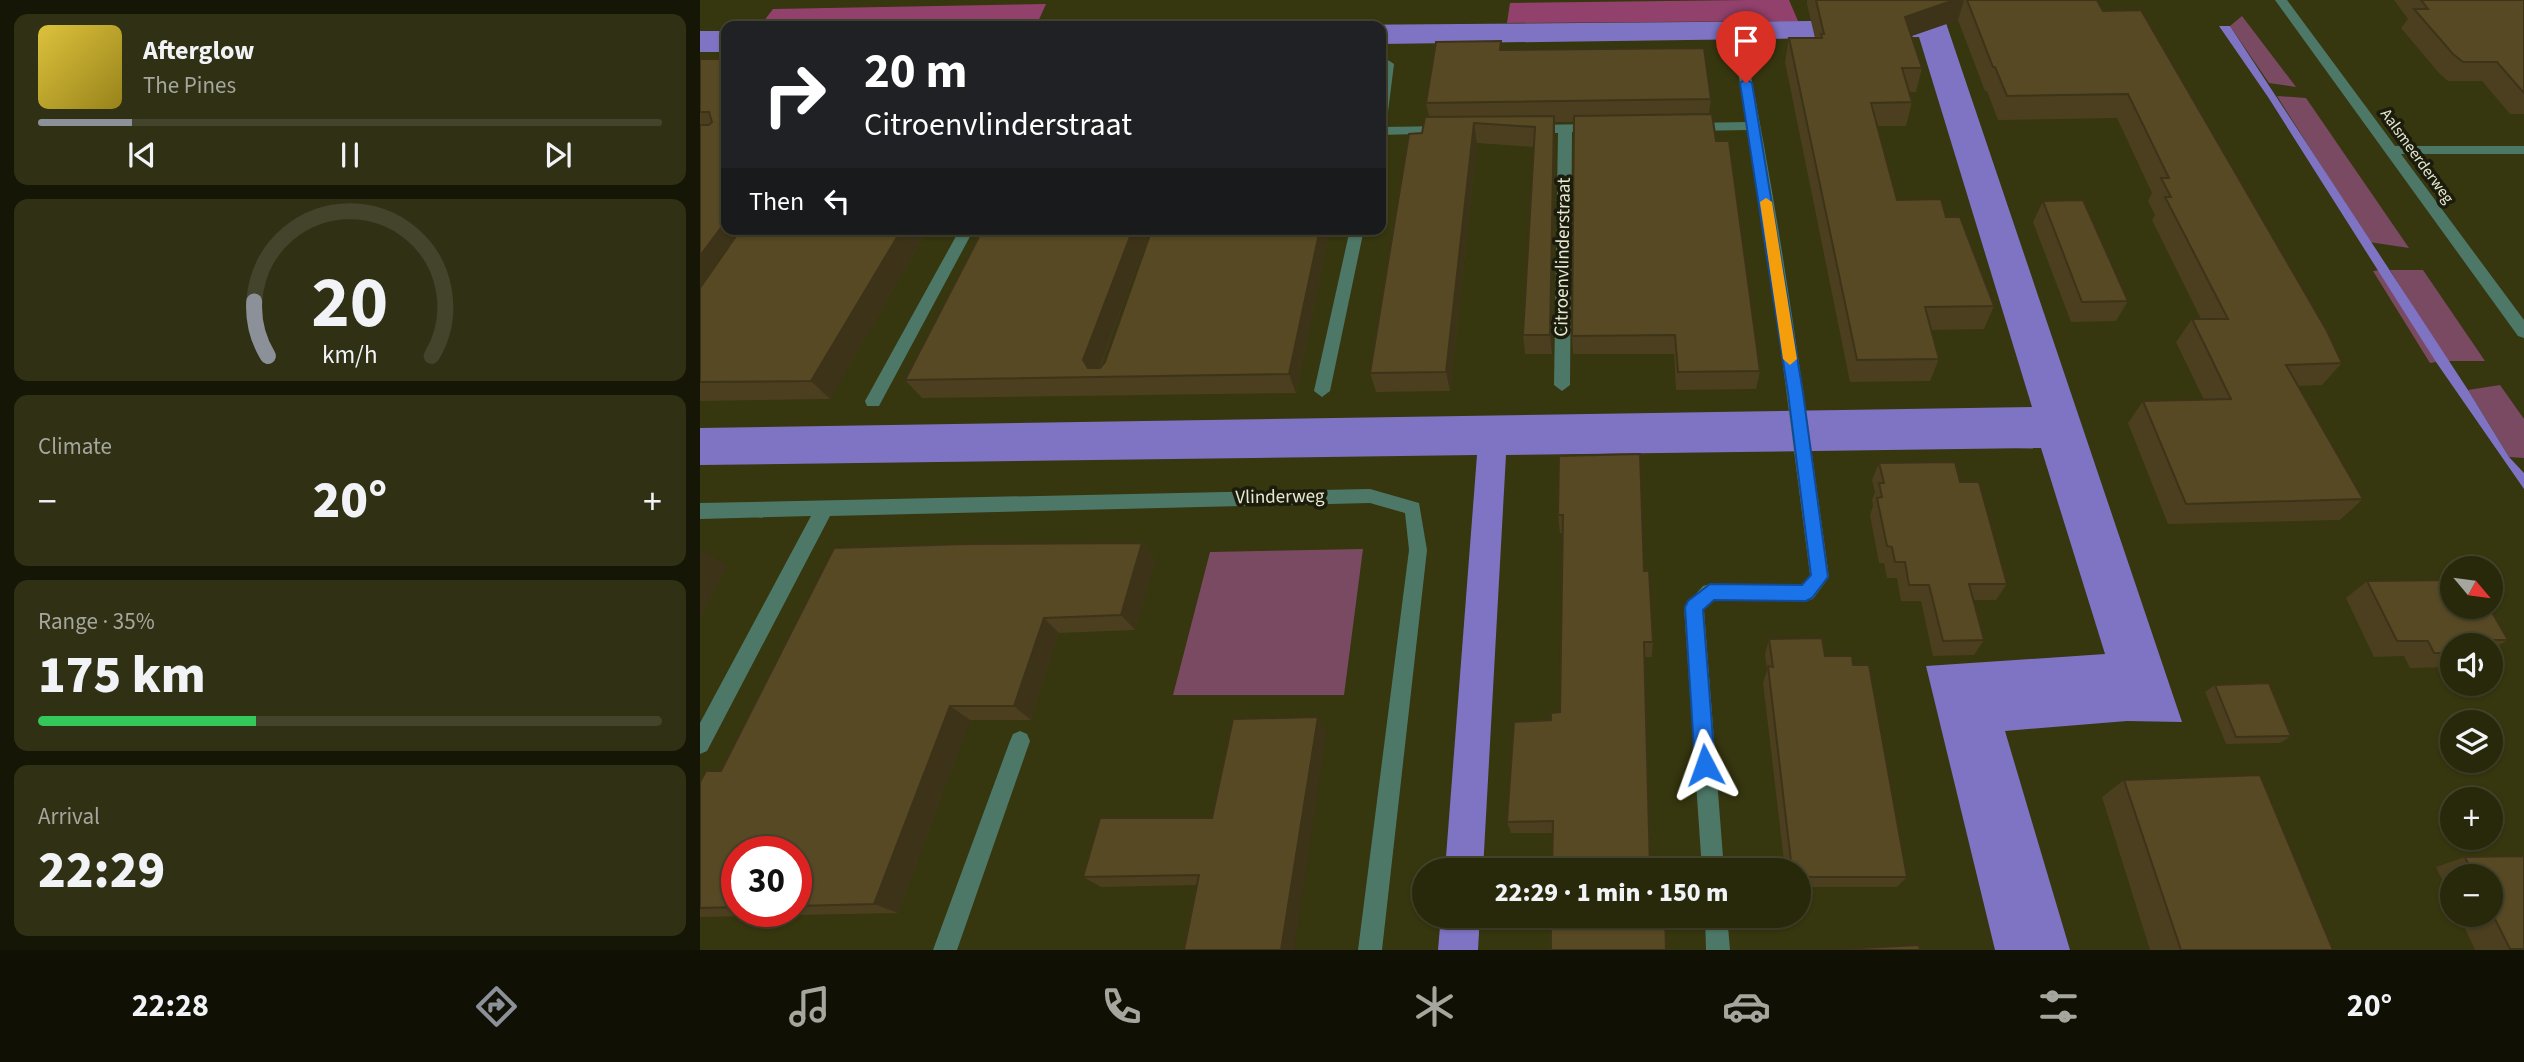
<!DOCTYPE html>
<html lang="en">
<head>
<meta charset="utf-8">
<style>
  :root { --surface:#28280b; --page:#303014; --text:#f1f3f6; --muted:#a5a69d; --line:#44442c; --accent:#8c9099 }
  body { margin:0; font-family:"Source Sans 3",sans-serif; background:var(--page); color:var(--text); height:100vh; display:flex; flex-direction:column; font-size:26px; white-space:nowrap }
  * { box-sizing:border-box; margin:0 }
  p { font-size:23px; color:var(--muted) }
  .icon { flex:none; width:38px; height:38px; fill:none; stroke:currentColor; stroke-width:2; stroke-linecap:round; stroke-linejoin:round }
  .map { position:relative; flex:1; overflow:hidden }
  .side { display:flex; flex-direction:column; gap:14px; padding:14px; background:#161606; width:700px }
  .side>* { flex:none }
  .top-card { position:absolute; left:21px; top:21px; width:665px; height:214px; border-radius:14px; box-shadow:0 2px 5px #0004,0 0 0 2px var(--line); background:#202124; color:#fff; overflow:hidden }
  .needle { width:46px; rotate:119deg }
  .buttons { position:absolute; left:1740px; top:556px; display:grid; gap:14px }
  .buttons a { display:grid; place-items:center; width:63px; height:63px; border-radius:50%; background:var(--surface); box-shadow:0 2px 5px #0004,0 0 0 2px var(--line); font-size:35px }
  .speed { position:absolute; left:21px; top:836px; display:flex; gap:14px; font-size:35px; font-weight:700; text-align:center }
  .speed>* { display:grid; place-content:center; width:91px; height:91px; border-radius:50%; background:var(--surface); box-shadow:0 2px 5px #0004,0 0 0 2px var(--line); line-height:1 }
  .speed .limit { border:10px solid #d22; background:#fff; color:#111 }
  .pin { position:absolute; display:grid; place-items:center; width:60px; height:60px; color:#fff; margin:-72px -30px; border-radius:50% 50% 50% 0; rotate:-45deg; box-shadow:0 0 7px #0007 }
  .pin .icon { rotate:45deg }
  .me { position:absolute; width:77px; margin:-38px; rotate:356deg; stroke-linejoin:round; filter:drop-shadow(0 0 5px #0008) }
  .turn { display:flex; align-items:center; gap:24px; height:147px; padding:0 28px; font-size:32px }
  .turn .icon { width:91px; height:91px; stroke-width:2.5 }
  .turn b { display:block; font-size:49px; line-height:60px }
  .then { display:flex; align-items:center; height:66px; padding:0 28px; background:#0003; gap:14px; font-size:26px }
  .big { font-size:52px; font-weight:800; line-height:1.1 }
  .side .widget { flex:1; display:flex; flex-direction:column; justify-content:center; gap:10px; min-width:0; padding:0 24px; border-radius:14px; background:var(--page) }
  .side .dial { align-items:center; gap:0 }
  .dial svg { height:182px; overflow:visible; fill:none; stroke:var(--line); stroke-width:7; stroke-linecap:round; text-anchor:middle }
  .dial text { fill:var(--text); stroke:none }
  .song { display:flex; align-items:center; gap:21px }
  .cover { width:84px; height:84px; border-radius:10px; background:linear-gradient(135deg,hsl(50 70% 55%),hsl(50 70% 35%)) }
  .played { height:7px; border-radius:4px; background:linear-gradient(90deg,var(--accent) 15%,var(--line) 15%) }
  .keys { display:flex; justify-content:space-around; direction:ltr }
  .heat { display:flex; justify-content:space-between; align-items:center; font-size:38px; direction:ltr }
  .charge { height:10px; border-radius:5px; background:linear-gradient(90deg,#34c759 35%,var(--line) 0) }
  .trip { position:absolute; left:712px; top:858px; width:399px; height:70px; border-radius:35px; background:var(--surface); box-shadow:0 2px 5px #0004,0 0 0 2px var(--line); font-weight:800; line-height:70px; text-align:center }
  .tab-bar { display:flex; height:112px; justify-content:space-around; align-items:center; background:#101004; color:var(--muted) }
  .tab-bar .icon { width:49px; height:49px }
  .tab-bar .on { color:var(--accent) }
  .tab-bar b { font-size:32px; color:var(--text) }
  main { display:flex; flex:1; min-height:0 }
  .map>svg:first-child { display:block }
  .green { fill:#7a4a62 }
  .forest { fill:#92416d }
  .water { fill:#7f73c4 }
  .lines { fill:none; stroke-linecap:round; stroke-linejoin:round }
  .minor { fill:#4d7868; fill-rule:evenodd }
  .wall { fill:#4b3f1f; fill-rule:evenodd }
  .shaded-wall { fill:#3d3319 }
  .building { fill:#574924; stroke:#3d3319; stroke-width:2 }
  .route { fill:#1a73e8; stroke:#114b97; stroke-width:2 }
  .slow { fill:#f59e0b }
  .labels { text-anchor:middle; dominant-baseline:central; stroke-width:7; stroke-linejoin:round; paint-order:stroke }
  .far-street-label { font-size:16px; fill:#e8e9d4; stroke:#1c1c0c }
  .street-label { font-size:19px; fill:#e8e9d4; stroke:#1c1c0c }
</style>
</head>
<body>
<main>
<section class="side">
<div class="widget">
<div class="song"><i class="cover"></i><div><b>Afterglow</b><p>The Pines</p></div></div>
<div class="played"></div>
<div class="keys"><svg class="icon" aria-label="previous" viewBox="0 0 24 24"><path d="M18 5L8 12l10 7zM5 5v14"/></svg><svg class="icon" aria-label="pause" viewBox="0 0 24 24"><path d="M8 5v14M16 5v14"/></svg><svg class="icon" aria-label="next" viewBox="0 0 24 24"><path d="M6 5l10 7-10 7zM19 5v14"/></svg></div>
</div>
<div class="widget dial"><svg viewBox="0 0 100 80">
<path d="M14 69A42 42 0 1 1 86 69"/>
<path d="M14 69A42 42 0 0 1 8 45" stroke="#8c9099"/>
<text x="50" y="56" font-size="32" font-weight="700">20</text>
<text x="50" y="72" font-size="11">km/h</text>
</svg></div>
<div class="widget"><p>Climate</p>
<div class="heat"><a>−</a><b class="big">20°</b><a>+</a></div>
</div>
<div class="widget"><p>Range · 35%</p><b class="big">175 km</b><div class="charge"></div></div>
<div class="widget"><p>Arrival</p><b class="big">22:29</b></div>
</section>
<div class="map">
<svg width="1824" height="950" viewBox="0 0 1824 950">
  <rect width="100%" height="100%" fill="#36360f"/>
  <g class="green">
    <path d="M1542,16L1596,87L1569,83L1530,26Z"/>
    <path d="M1577,96L1606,98L1709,248L1669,242Z"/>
    <path d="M1680,270L1736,362L1730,363L1673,271Z"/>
    <path d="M1690,270H1723L1785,361H1747Z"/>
    <path d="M1800,385L1824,419V458L1809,457L1768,390Z"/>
    <path d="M663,549L644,695H473L510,552Z"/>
  </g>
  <g class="forest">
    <path d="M1048,0H1089L1098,21L807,23L810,3Z"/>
    <path d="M346,4L337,24L60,26L73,9Z"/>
  </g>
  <g class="water">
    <path d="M1245,20L1482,722L1427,721L1305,731L1370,950H1295L1226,666L1405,654L1341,448L806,455L783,870H745L777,455L0,465V428L1332,407L1219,37L681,44V26H506Z"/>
    <path d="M1519,26H1530L1768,390L1809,457L1824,473V489L1736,362L1568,97Z"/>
    <rect x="0" y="31" width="26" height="21"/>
    <path d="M741,915H780L778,950H738Z"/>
  </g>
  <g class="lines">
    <g class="minor">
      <path d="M1575,0H1587L1695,146H1824V154H1701L1824,320V338L1818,336Z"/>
      <path d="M1042,57L1048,61C1082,231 1105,404 1129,577L1113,599L1106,601L1014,600L1004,610L1024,870H1002L984,607L1003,586L1010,584L1102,585L1110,575L1077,319L1048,130L992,131L985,127L992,123L1047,122L1036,61Z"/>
      <path d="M688,60L694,64L688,112L681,116V71L682,64Z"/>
      <path d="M897,124L902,125V131L872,132L870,385L862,391L854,385L858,133H831L824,129L831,125Z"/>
      <path d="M747,126L752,127V133L681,135V127Z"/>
      <path d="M260,229H274L179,406H167L165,401Z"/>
      <path d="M650,229H664L630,391L622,397L614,391Z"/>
      <path d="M670,489L719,503L727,550L682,950H658L709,550L705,513L670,503L130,516L7,751L0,754V723L111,516L0,519V503Z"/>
      <path d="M320,731L327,734L330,741L257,950H233L310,741L313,734Z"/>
      <path d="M1005,915H1027L1030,950H1006Z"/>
    </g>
  </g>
  <g class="wall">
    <path d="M1107,0H1397L1403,11L1642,363L1622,385L1598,386L1663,499L1640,520L1468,524L1428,423L1443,401L1504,400L1476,342L1492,319H1501L1452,220L1455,215L1448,201L1452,193L1417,118L1298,120L1287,91H1285L1258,20L1212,36L1222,68L1216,92H1209L1212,102L1206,126H1177L1197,200L1246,217L1294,306L1284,329L1231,330L1239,359L1230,381L1150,382L1085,62L1089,38H1115L1107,4Z"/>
    <path d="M1694,0H1824V114H1810L1782,81H1748L1739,73L1701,28L1708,19Z"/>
    <path d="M801,50L1011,99L1009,114L1016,141L1060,371L1056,389L976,390L974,354H873L872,336L874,122H855V136L852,354H825L823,335L834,147L777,143L750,391L676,392L670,373L722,133L729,117L726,103Z"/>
    <path d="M0,59H26V229H228L130,399L0,401Z"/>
    <path d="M1343,201L1428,301L1416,321L1371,322L1333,222Z"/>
    <path d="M283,229H450L400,368L405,362L452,229H630L596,393L222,398L205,380Z"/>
    <path d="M859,456L944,571L953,642L952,657H945L853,833H811L807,822L851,720L860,712L863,533H860L858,515Z"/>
    <path d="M1179,463L1260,482L1307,584L1296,600H1273L1284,640L1274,655L1233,656L1221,601H1201L1197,578H1187L1184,563H1179L1170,515L1173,506L1172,500L1175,492L1172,480Z"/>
    <path d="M442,543L455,560L435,630L359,633L331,720H270L198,913L0,917V782ZM37,852H96V912H37Z"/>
    <path d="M1667,581L1808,640L1790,650V646H1752V667L1710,668L1704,656L1674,657L1646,598Z"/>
    <path d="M1069,639L1153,665L1207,877L1197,887H1099V870H1085L1063,682L1067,671L1065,654Z"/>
    <path d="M1515,685L1591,736L1580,743L1526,744L1505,692Z"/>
    <path d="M627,731L497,885L401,887L383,877L512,818Z"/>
    <path d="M1424,780L1633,950H1450L1402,797Z"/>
    <path d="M1824,856V950H1775L1759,915H1790V877H1752V900L1736,867L1765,857Z"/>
  </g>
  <g class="shaded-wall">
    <path d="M1254,0H1264L1258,20L1199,40L1205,17Z"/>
    <path d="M854,116L855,136L852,354L850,335Z"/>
    <path d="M774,123L777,143L750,391L746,372Z"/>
    <path d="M26,221V229H53L0,303V256Z"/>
    <path d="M202,229H228L130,399L111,381Z"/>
    <path d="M433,229H450L396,377H394L383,360Z"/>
    <path d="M620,229H630L596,393L589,374Z"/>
    <path d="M442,543L455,560L435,630L421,615Z"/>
    <path d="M3,549L28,566L0,617V554Z"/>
    <path d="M344,618L359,633L331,720L314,706Z"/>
    <path d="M250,706L270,720L198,913L174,904Z"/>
    <path d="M618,717L627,731L594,950H581Z"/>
  </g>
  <g class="building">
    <path d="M1116,0H1254L1205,17L1222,68H1202L1212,102L1171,103L1197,200L1241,199L1246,217H1260L1294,306L1225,307L1239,359L1157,360L1089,38H1122L1121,34H1124Z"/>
    <path d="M1267,0H1397L1403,11L1441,10L1627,331L1642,363L1586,365L1663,499L1486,504L1443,401L1531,399L1492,319H1528L1465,197H1471L1461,178H1469L1428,94L1307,96L1295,67H1293Z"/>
    <path d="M1721,0H1824V93L1797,62H1763L1753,54L1714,9H1728Z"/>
    <path d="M801,41L800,50L1004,48L1011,99L726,103L736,42Z"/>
    <path d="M0,59H26V221L0,256V125H9L12,122L9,112H0Z"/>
    <path d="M1012,114L1016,141H1029L1060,371L978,372L975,335L872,336L874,116Z"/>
    <path d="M854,116L850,335H823L835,127L774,123L746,372L670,373L709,134L722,133L725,117Z"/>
    <path d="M1383,200L1428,301L1382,302L1343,201Z"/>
    <path d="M41,229H202L111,381L0,382V288Z"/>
    <path d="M283,229H433L383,360L388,368H400L405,362L452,229H620L589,374L205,380Z"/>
    <path d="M940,454L944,571H949L953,642H944L950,870H852L853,821L807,822L814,722L851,720V713L860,712L863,515H858L859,456Z"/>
    <path d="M1255,462L1260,482H1279L1307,584H1269L1284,640L1243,641L1229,585H1209L1205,562H1195L1192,547L1187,546L1177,498L1182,497L1179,483H1184L1179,463Z"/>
    <path d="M442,543L421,615L344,618L314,706H250L174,904L96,906V852H37V907L0,908V782L6,771H21L134,548L268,544Z"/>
    <path d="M1752,580V607H1789L1808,640H1778L1781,646H1752V653H1734L1728,641H1697L1667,581Z"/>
    <path d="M1122,638L1125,656H1152L1153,665H1169L1207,877H1099V870H1092L1068,666L1073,667L1069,639Z"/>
    <path d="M1569,683L1591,736L1536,737L1515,685Z"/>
    <path d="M618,717L581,950H484L499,875L383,877L400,818H512L533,719Z"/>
    <path d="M1560,775L1633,950H1481L1424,780Z"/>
    <path d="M1824,856V949H1810L1790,909V877H1774L1765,857Z"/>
    <path d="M851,915H965L966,950H851Z"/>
    <path d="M1219,945L1220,950H1124Z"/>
  </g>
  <path class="route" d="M1046,79L1052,83L1103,393L1128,577L1112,598L1106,601L1014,600L1003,610L1015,765L1012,771L1005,774L998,771L995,765L985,607L988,601L1010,584L1102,585L1111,575L1088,393L1040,83Z"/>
  <path class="slow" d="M1066,198L1072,202L1097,359L1090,365L1083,359L1060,202Z"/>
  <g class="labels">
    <g class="far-street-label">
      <text transform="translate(1717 156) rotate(54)">Aalsmeerderweg</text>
    </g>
    <g class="street-label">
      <text transform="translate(863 257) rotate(-89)">Citroenvlinderstraat</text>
      <text transform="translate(580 497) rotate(-1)">Vlinderweg</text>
    </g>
  </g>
</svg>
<div class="buttons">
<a><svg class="needle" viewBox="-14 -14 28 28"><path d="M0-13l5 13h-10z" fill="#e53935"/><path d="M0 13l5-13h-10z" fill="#a5a69d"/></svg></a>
<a><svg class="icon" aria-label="sound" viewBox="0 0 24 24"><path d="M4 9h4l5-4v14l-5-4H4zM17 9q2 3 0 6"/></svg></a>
<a><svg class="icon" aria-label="layers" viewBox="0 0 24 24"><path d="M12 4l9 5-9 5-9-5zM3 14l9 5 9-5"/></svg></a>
<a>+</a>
<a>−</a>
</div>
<div class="speed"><div class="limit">30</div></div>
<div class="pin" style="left:1046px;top:83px;background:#d93025"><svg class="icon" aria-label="arrive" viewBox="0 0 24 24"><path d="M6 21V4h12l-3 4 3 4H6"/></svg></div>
<svg class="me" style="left:1005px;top:765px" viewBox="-20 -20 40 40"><path d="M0-17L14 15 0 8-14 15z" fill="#1a73e8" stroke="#fff" stroke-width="4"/></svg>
<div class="trip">22:29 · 1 min · 150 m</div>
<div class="top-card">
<div class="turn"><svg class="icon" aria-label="right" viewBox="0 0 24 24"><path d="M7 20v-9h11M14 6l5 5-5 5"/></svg><div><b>20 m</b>Citroenvlinderstraat</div></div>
<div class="then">Then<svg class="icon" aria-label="left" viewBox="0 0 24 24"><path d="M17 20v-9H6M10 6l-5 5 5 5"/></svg></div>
</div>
</div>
</main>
<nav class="tab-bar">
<b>22:28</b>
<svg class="icon on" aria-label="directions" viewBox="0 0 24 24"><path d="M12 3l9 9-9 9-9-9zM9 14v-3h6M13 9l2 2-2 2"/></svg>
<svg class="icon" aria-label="music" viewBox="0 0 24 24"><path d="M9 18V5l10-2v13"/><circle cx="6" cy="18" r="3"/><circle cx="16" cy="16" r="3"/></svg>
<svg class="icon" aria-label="phone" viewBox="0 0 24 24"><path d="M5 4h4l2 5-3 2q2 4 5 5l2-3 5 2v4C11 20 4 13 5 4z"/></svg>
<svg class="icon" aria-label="climate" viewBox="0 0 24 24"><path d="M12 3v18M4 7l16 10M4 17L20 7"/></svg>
<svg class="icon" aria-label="car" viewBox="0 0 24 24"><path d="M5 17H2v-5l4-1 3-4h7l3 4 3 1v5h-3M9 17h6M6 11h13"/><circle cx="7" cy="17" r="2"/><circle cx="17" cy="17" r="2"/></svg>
<svg class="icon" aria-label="filters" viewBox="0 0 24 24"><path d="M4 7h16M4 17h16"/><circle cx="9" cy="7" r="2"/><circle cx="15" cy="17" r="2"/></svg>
<b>20°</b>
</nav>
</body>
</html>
